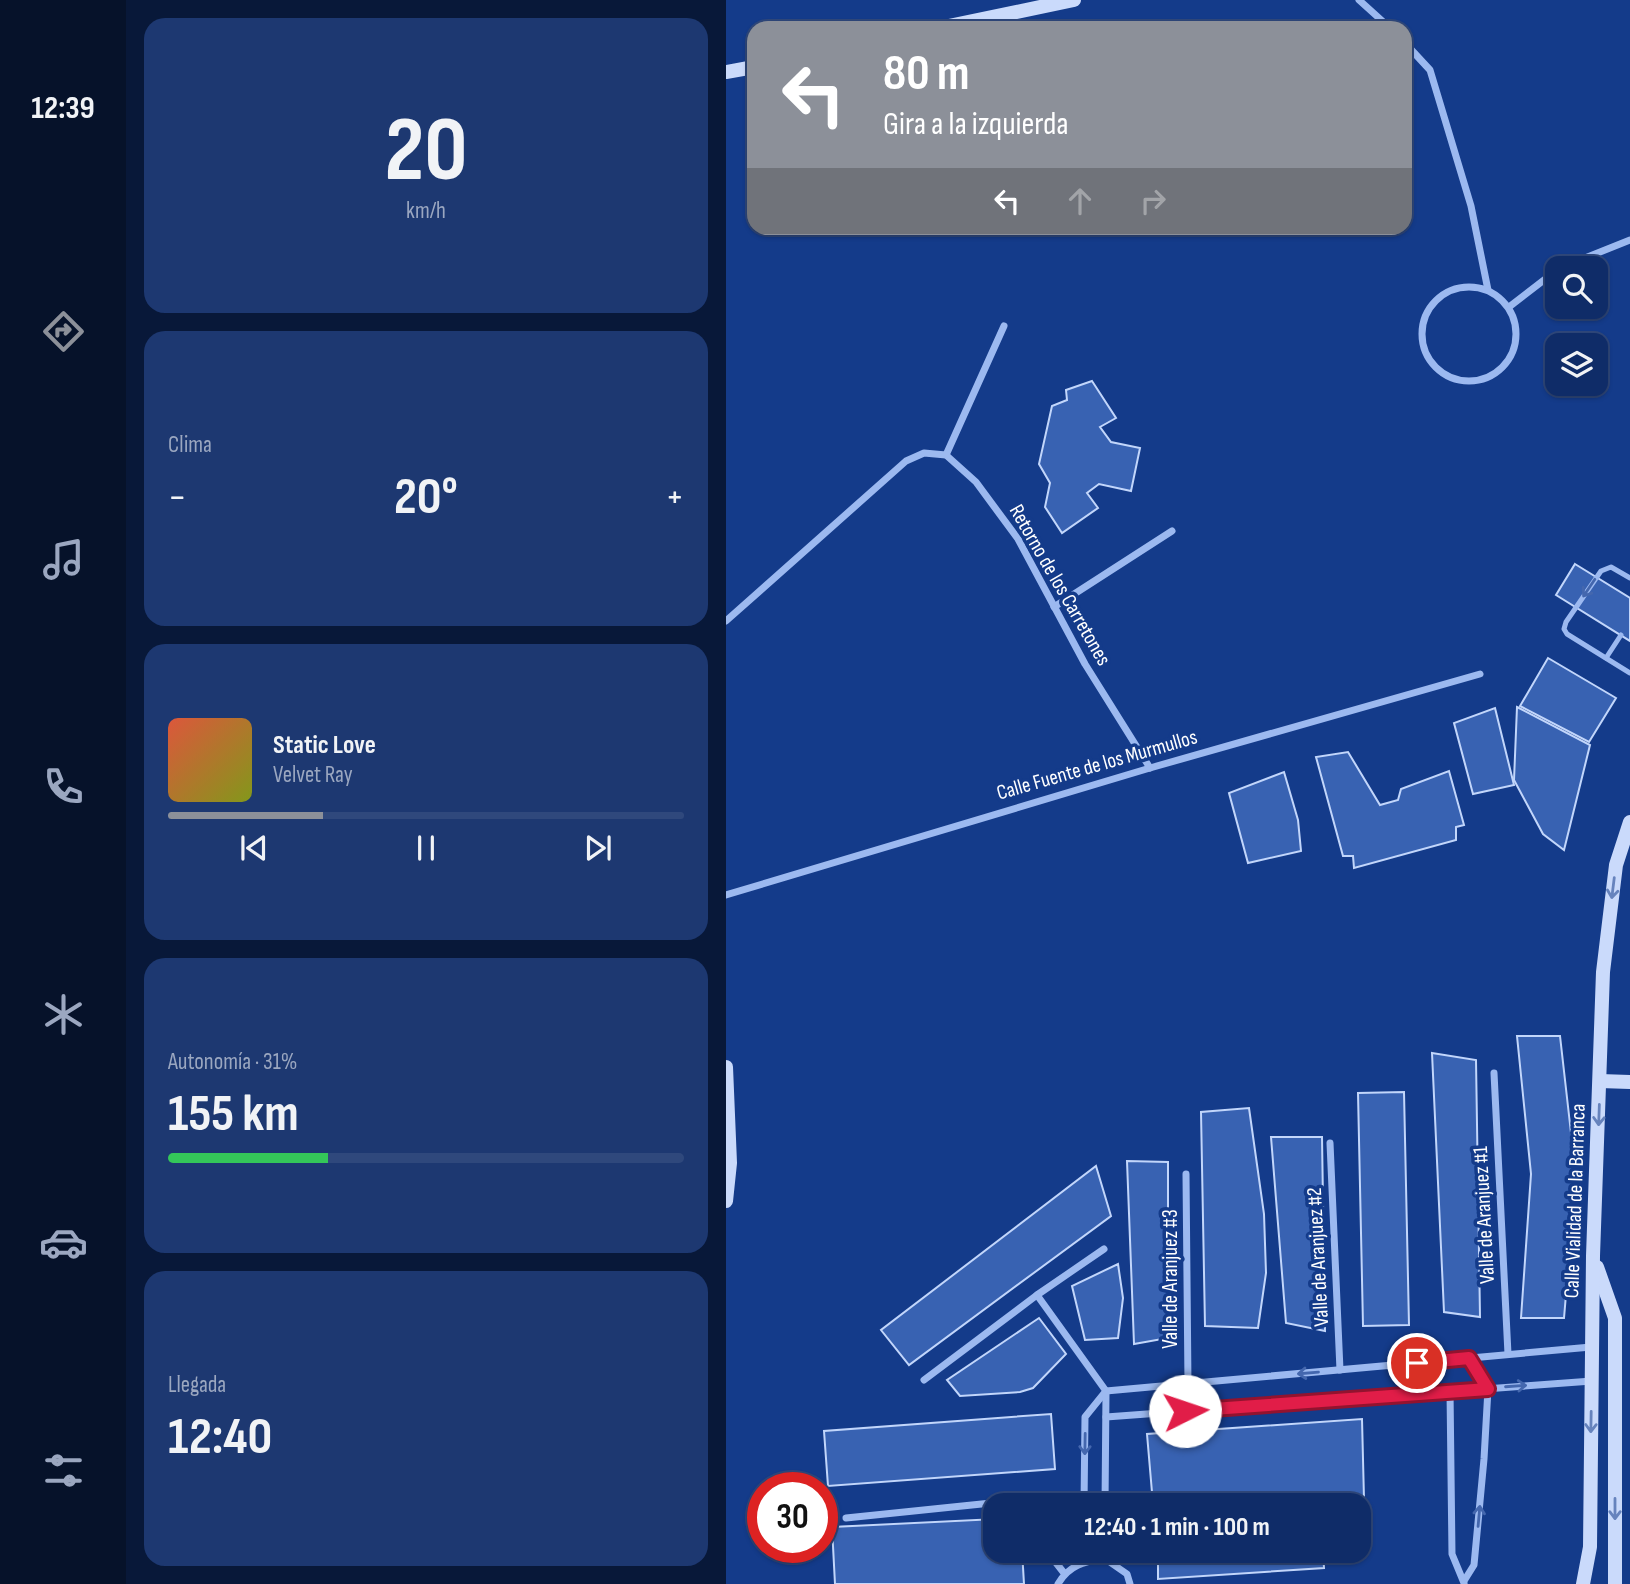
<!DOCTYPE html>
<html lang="es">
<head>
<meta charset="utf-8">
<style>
  :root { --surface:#0f2c68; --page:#1d3871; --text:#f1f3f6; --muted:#9ba7c0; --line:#2f487c; --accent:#8c9099 }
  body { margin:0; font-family:"Sofia Sans Condensed",sans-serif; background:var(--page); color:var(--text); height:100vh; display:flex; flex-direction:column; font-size:26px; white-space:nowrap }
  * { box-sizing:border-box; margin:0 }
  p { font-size:23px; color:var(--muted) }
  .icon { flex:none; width:38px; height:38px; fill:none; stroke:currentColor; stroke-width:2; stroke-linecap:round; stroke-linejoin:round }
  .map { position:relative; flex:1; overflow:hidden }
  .drawer { display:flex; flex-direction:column; gap:18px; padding:18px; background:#081839; width:600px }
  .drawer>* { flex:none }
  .banner { position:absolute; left:21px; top:21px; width:665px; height:214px; border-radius:21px; box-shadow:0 2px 5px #0004,0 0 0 2px var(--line); background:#8c9099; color:#fff; overflow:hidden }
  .buttons { position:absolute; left:819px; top:256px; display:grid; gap:14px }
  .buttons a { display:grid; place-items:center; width:63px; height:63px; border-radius:14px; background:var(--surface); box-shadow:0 2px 5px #0004,0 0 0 2px var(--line); font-size:35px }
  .speed { position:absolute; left:21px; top:1472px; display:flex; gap:14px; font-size:35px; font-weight:700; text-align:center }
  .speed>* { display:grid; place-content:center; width:91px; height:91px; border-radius:50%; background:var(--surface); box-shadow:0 2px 5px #0004,0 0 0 2px var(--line); line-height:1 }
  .speed .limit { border:10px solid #d22; background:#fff; color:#111 }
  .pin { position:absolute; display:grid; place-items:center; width:60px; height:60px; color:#fff; margin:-30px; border:4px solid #fff; border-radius:50%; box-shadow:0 2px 7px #0007 }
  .me { position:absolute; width:77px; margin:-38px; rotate:86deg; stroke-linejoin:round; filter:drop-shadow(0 0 5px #0008) }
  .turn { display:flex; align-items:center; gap:24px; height:147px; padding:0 21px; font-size:32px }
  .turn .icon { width:91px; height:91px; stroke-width:2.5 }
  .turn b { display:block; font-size:49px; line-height:60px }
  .lanes { display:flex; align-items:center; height:66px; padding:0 21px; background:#0003; justify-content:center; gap:35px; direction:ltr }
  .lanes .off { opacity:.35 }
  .big { font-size:52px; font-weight:700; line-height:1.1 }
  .drawer .widget { flex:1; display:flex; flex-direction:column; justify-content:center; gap:10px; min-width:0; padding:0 24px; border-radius:21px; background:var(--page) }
  .drawer .dial { align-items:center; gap:0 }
  .dial b { font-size:91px; line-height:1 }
  .song { display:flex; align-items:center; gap:21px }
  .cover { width:84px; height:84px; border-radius:10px; background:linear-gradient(135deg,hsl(10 70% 55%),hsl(70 70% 35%)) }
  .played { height:7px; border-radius:4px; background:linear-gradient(90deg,var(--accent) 30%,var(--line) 30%) }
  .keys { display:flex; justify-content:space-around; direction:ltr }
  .heat { display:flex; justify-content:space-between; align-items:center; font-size:38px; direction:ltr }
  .charge { height:10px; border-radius:5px; background:linear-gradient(90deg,#34c759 31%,var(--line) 0) }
  .trip { position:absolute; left:257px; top:1493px; width:388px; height:70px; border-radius:21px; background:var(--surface); box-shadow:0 2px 5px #0004,0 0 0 2px var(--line); font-weight:700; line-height:70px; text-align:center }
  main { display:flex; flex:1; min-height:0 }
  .tab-bar { display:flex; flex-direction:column; width:126px; justify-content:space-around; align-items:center; background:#06122a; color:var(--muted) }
  .tab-bar .icon { width:49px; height:49px }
  .tab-bar .current { color:var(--accent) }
  .tab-bar b { font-size:32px; color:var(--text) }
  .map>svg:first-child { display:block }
  .building { fill:#3862b2; stroke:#c2d6fb; stroke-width:2 }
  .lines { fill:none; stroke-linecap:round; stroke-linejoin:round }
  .lane { stroke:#9cb9f0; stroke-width:5 }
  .street { stroke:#9cb9f0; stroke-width:7 }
  .secondary { stroke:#cadafb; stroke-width:14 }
  .oneway { stroke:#4467ae }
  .oneway2 { stroke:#6683bd }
  .route-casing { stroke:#92132f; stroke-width:18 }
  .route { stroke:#e11d48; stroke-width:12 }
  .labels { text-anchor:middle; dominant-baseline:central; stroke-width:7; stroke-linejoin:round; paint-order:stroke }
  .street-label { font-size:21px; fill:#fff; stroke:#143b8a }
</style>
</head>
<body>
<main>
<nav class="tab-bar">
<b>12:39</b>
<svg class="icon current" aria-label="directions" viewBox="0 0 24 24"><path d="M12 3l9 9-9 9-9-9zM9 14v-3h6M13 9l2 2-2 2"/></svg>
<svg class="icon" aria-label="music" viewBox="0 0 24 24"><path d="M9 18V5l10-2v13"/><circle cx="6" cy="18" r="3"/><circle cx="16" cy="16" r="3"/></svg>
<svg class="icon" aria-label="phone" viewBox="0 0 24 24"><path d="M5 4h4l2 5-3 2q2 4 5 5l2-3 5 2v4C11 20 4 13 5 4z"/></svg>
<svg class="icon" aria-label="climate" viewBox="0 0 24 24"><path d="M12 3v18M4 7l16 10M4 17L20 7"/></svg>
<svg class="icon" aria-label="car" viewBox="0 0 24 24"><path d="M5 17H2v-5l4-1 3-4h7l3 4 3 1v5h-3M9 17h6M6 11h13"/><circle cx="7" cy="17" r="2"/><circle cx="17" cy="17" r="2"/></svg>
<svg class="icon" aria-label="filters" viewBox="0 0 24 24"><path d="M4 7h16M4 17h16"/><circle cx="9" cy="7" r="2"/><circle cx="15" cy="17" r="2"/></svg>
</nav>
<section class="drawer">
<div class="widget dial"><b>20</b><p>km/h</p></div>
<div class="widget"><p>Clima</p>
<div class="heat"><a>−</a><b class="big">20°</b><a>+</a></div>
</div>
<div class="widget">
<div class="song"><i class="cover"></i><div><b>Static Love</b><p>Velvet Ray</p></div></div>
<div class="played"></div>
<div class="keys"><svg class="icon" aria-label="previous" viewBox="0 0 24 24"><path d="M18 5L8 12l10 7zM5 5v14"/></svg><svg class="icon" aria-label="pause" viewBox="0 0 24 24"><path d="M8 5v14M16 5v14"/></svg><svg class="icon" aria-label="next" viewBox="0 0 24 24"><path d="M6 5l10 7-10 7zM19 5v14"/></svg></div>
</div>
<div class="widget"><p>Autonomía · 31%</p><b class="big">155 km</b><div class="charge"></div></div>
<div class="widget"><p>Llegada</p><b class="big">12:40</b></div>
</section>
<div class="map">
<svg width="904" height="1584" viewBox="0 0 904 1584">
  <rect width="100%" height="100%" fill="#143b8a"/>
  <g class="building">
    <path d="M366,381L390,418L374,427L385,442L414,448L405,491L373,484L361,493L372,508L336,533L319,507L324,483L313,464L326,406L341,400L340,390Z"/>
    <path d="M849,564L904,598V641L830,595Z"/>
    <path d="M822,658L890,698L863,742L794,706Z"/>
    <path d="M791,707L864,745L838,850L817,834L788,780Z"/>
    <path d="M769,708L788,785L747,794L728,723Z"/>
    <path d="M622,752L654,805L672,800L675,789L723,771L738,825L730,827V840L628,868L627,856H617L590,757Z"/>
    <path d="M558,772L572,820L575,851L522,863L503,793Z"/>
    <path d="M791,1036H834L850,1177L838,1318H795L805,1174Z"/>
    <path d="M706,1053L750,1060L754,1317L718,1312Z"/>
    <path d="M678,1092L683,1325L637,1326L632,1093Z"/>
    <path d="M523,1108L538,1214L540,1273L532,1328L479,1326L475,1112Z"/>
    <path d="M545,1137H596L599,1331L560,1323Z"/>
    <path d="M401,1161L442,1162V1338L408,1344Z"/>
    <path d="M370,1166L385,1216L183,1365L155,1330Z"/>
    <path d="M392,1264L397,1298L392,1338L359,1340L346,1286Z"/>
    <path d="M313,1318L340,1354L307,1388L294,1392L234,1396L221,1380Z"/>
    <path d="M325,1414L329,1469L102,1486L98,1431Z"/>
    <path d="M636,1419L638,1499L427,1504L421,1434Z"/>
    <path d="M270,1519V1550H296L298,1584H109L106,1527Z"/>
    <path d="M432,1550H597L598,1568L432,1579Z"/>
  </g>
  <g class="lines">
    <g class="lane">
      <path d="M904,578L885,567L875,571L840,622L838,629L841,634L904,673"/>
      <path d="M880,658L895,635"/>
    </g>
    <g class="street">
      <path d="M633,0L664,28"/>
      <path d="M679,43L704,70L745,206L762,290"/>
      <path d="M834,268L904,240"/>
      <circle cx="743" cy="334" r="47"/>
      <path d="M783,307L831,270"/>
      <path d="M220,455L278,326"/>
      <path d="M328,607L446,531"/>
      <path d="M0,621L180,461L198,453L220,455L250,482L292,539L359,664L424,768"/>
      <path d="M0,895L424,768L754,674"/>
      <path d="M768,1073L782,1354"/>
      <path d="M604,1143L614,1370"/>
      <path d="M460,1174L462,1384"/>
      <path d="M311,1295L380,1391"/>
      <path d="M198,1380L311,1295L378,1249"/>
      <path d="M724,1391L726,1554L738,1583"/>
      <path d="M380,1417L866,1381"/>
      <path d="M358,1505L359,1417L380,1391L865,1347"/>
      <path d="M379,1505L380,1392"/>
      <path d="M120,1518L275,1502L285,1505"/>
      <path d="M320,1550L338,1573"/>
      <path d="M355,1563L356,1550"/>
      <path d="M738,1581L748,1565L758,1459L762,1389L743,1358"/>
      <path d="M332,1584C343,1565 358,1562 378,1558L401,1574L404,1584"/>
    </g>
    <g class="secondary">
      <path d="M213,28L348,0"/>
      <path d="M0,72L28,67"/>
      <path d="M0,1067L4,1163L0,1201"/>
      <path d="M874,1081L904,1082"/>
      <path d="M871,1267L889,1318V1584"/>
      <path d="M857,1584L864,1547L867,1256L877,972L890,865L904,822"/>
    </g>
  </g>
  <defs><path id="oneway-shaft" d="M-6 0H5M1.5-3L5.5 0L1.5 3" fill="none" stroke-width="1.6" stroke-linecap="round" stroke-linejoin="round" transform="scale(1.75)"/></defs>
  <g class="oneway">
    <use href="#oneway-shaft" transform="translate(863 588) rotate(124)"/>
    <use href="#oneway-shaft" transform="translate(582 1373) rotate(175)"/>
    <use href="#oneway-shaft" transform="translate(790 1386) rotate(-4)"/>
    <use href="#oneway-shaft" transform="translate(359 1444) rotate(91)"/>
    <use href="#oneway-shaft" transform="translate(753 1516) rotate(-85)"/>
  </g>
  <g class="oneway2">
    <use href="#oneway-shaft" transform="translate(887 888) rotate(97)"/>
    <use href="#oneway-shaft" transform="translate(873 1115) rotate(92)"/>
    <use href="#oneway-shaft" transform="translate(865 1422) rotate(91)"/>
    <use href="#oneway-shaft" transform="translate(889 1509) rotate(90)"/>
  </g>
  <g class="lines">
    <defs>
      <path id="route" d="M459,1411L762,1389L743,1358L691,1363"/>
    </defs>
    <use href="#route" class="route-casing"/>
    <use href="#route" class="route"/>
  </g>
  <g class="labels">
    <g class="street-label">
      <text transform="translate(334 585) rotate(60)">Retorno de los Carretones</text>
      <text transform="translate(371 765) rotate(-16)">Calle Fuente de los Murmullos</text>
      <text transform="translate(849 1201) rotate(-88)">Calle Vialidad de la Barranca</text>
      <text transform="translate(758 1215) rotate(-93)">Valle de Aranjuez #1</text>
      <text transform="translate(592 1257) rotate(-93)">Valle de Aranjuez #2</text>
      <text transform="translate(444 1279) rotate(-90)">Valle de Aranjuez #3</text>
    </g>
  </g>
</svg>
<div class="buttons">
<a><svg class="icon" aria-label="search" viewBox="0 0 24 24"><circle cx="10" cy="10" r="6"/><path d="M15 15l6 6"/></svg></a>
<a><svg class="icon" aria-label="layers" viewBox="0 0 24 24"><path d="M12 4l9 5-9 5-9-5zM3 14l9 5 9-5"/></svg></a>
</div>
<div class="speed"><div class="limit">30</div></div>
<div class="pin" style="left:691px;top:1363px;background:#d93025"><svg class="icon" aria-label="arrive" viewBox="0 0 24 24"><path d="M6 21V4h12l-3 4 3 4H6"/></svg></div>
<svg class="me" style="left:459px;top:1411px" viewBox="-20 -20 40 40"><circle r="19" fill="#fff"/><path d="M0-13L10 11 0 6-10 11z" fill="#e11d48"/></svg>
<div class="trip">12:40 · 1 min · 100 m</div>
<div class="banner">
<div class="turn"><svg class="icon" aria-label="left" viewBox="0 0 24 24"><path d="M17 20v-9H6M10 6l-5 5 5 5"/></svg><div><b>80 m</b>Gira a la izquierda</div></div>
<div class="lanes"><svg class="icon" aria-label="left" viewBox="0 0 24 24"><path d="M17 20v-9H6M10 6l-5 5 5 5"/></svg><svg class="icon off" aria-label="ahead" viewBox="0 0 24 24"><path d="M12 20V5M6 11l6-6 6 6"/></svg><svg class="icon off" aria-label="right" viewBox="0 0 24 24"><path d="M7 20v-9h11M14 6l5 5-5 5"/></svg></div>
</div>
</div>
</main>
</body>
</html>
